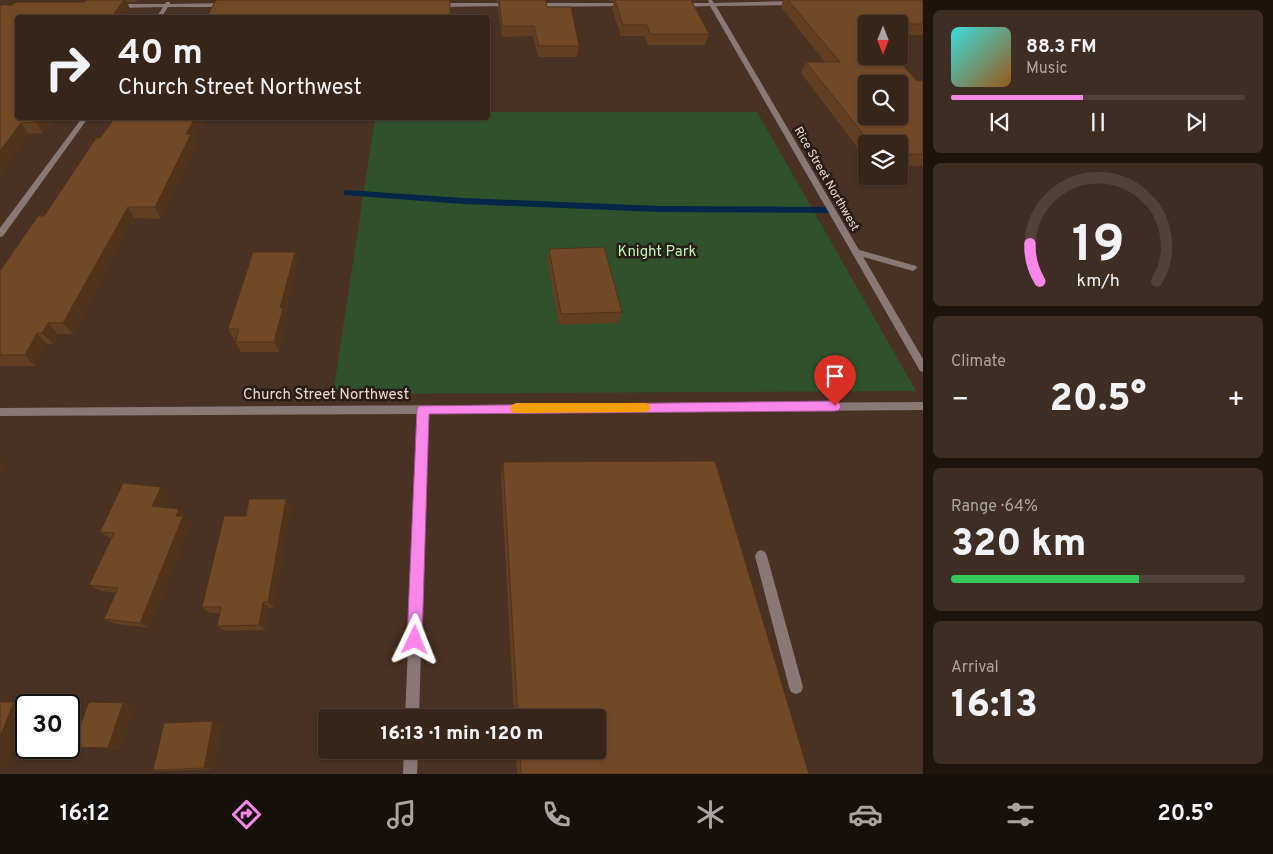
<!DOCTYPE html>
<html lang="en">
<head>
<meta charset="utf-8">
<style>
  :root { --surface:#37251a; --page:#3e2d23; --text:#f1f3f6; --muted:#aaa5a2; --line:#514239; --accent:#f987e9 }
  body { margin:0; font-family:Overpass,sans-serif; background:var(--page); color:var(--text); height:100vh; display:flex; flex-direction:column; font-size:19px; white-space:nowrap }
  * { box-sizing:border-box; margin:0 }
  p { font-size:16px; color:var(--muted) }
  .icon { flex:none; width:28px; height:28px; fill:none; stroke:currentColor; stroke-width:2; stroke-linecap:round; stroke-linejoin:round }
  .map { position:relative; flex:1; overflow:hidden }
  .drawer { display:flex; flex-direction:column; gap:10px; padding:10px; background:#1e140e; width:350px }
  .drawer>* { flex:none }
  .banner { position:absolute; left:15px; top:15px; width:475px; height:105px; border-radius:5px; box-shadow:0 1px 4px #0004,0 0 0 1px var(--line); background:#37251a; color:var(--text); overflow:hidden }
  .needle { width:32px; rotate:180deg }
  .fabs { position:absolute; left:858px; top:15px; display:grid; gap:10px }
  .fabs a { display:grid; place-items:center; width:50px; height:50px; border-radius:5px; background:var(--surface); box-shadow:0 1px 4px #0004,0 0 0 1px var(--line); font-size:25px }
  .speed { position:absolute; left:15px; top:694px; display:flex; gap:10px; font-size:25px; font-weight:700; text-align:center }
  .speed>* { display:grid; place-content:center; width:65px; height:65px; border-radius:50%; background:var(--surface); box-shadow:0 1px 4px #0004,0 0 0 1px var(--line); line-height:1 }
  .speed .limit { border:2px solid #111; border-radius:8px; background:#fff; color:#111 }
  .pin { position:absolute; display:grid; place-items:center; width:42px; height:42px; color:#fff; margin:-51px -21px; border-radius:50% 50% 50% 0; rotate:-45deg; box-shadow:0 0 5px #0007 }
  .pin .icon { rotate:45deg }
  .me { position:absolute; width:55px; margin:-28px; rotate:2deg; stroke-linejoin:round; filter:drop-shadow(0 0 4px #0008) }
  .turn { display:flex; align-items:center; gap:18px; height:105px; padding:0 20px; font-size:22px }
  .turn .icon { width:65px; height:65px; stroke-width:2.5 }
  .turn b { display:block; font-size:35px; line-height:42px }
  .big { font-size:38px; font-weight:800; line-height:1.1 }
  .drawer .tile { flex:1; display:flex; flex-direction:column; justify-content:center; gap:8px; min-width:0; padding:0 18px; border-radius:8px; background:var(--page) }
  .drawer .dial { align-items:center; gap:0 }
  .dial svg { height:130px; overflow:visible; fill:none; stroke:var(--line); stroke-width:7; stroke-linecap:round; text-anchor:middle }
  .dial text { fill:var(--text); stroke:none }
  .song { display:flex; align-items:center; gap:15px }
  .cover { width:60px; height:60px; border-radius:8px; background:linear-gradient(135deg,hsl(180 70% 55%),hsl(30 70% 35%)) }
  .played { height:5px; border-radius:2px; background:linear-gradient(90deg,var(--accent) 45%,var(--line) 45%) }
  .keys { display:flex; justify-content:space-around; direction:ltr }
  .heat { display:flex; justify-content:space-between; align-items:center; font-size:28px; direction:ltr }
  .charge { height:8px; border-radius:4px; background:linear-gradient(90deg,#34c759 64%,var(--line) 0) }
  .trip { position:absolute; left:318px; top:709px; width:288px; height:50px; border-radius:5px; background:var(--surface); box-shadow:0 1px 4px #0004,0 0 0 1px var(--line); font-weight:800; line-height:50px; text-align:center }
  .dock { display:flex; height:80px; justify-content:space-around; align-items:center; background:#160f0a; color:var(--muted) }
  .dock .icon { width:35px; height:35px }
  .dock .selected { color:var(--accent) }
  .dock b { font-size:22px; color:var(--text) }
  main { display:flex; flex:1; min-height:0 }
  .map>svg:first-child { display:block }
  .green { fill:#2f522d }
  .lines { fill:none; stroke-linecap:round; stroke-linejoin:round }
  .stream { fill:#052648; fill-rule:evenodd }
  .service { fill:#887977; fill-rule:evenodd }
  .minor { fill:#887977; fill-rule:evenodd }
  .wall { fill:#623f22 }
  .shaded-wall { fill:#50331b }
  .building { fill:#724927; stroke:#50331b; fill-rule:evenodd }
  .route { fill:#f987e9; stroke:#a25897 }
  .slow { fill:#f59e0b }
  .labels { text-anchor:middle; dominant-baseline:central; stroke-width:5; stroke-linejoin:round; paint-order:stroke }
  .far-street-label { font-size:12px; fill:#e9d9d1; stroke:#271c16 }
  .park-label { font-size:15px; fill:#bcf6b7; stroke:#271c16 }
  .street-label { font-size:15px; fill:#e9d9d1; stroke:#271c16 }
</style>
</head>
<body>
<main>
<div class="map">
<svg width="923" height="774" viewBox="0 0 923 774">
  <rect width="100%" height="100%" fill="#493123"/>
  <path class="green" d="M488,112H757L916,391L333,394L375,118H488Z"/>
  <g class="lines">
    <path class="stream" d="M347,190L463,198L659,206L831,207L835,210L831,213L659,212L463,204L344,195V191Z"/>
    <g class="service">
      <path d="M856,249L916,266L917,268L913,271L853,254L852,252Z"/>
      <path d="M761,550L765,552L767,556L803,687L801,692L796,694L791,692L789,687L755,556L757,552Z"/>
    </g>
    <g class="minor">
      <path d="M708,0H712L714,3L794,1L797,3L794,5L716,6L923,359V372L920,371L710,6L681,7L678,5L681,3H709Z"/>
      <path d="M166,2H170V4L226,3L229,5L226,7H168L161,18H156L163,7L116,8L113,6L116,4H165Z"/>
      <path d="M511,3L514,5L513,6L438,7L435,5L438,3Z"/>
      <path d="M626,3L629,5L628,6L533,7L530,5L533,3Z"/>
      <path d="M82,118H88L3,236L0,237V228Z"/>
      <path d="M923,402V410L428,414L419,718H405L418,414L0,416V408Z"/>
      <path d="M404,750H418L417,774H403Z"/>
    </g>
  </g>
  <g class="wall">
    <path d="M87,0H137L135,2H127L130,9L18,18L55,118L43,133L29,134L0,174L12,5L85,2Z"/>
    <path d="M497,0H546L547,7L579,46L577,57H538L533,36L502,37L498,9V2H497Z"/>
    <path d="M609,0H691L709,34L705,45H648L644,36H621L612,9L614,1H610Z"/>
    <path d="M776,0H923V35H899V24H866L917,81L923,80V166H899V144H866V159L801,73L806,62H825L781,7L783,0Z"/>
    <path d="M193,141L196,146L161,219L134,218L73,334H58L53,344H47L35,366H0V271L44,216Z"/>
    <path d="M549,249L622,312L618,323L559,325L547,260Z"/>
    <path d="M295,252L298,263L285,315L287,319L279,352H241L235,342L236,340H234L228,329Z"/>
    <path d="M503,462L809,774H517L516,750H596V718H514L501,477Z"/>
    <path d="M170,495L164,508L187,517V519L191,524L150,628L116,624L104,619L116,593L101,591L89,585L111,539L100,532Z"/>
    <path d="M286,499L291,507L274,608H269L266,630L225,631L217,626L220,613H210L202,607L246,516Z"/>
    <path d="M123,703L135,705L121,749L72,747Z"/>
    <path d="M222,723L214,769L165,771L153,770Z"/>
  </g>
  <g class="shaded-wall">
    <path d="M124,0H126L130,9L124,18H111Z"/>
    <path d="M39,118H55L43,133L35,122Z"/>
    <path d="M195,118H207L193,141L196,146L161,219L155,207L186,134Z"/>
    <path d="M21,123L29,134L0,174V151Z"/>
    <path d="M128,207L134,218L73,334L63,323Z"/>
    <path d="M295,252L298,263L285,315L287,319L279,352L274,342L280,308Z"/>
    <path d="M48,323L58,334L53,344L42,333Z"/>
    <path d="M37,333L47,344L35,366L25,355Z"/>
    <path d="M0,459L6,463L0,474Z"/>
    <path d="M161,487L170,495L161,515L152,506Z"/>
    <path d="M286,499L291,507L274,608L268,602Z"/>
    <path d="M179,509L187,517V519L191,524L150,628L140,623Z"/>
    <path d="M263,602L269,608L266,630L259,625Z"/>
    <path d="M14,702L30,704L26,705V714L6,768L0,767V737Z"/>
    <path d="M123,703L135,705L121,749L108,748Z"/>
    <path d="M213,721L222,723L214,769L204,768Z"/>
  </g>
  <g class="building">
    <path d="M87,0H124L111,18H18V118H39L35,122L21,123L0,151V5H12L16,2H85Z"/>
    <path d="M216,0H450V18H206Z"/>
    <path d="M499,0H546L547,7H571L579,46H539L534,26H502Z"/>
    <path d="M615,0H691L709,34H650L647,25H623Z"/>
    <path d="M788,0H923V24H866V56H895L917,81L923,80V154H899V144H871L806,62H840ZM866,84H899V116H866Z"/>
    <path d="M115,118H195L186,134H191L155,207H128L63,323H48L42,333H37L25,355H0V271L38,216H44L96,138H100Z"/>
    <path d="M604,247L622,312L561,314L549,249Z"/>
    <path d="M253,252H295L280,308H283L274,342H235L239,329H228Z"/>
    <path d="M715,461L809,774H521L520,750H596V718H518L503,462Z"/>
    <path d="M123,483L161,487L152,506L179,509L176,516H183L140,623L104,619L118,588L89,585L114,533L100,532Z"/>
    <path d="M249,499H286L268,602H263L259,625L217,626L221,607H202L224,516H246Z"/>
    <path d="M0,702H14L0,737Z"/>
    <path d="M89,702L123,703L108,748L72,747Z"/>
    <path d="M213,721L204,768L153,770L164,723Z"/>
  </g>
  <path class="route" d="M835,401L839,403L841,406L839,410L835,411L429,414L422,640L420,646L415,648L409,646L407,640L417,409L419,406Z"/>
  <path class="slow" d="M516,403H645L649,404L650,407L649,411L645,412L516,413L512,412L510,408L512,405Z"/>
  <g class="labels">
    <g class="far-street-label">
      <text transform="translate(826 179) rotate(60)">Rice Street Northwest</text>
    </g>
    <g class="park-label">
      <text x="657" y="252">Knight Park</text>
    </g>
    <g class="street-label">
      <text x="326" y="395">Church Street Northwest</text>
    </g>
  </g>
</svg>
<div class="fabs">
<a><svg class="needle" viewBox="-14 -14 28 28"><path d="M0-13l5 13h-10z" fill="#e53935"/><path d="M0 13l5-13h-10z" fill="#aaa5a2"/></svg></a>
<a><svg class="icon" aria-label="search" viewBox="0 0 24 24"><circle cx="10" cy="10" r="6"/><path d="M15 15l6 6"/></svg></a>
<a><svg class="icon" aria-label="layers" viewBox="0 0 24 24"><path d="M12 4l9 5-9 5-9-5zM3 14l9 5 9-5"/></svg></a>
</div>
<div class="speed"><div class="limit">30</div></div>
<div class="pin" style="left:835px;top:406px;background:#d93025"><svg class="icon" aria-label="arrive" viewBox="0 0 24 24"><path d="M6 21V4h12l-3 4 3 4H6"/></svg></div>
<svg class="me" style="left:415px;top:640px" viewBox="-20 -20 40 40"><path d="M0-17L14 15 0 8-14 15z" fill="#f987e9" stroke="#fff" stroke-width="4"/></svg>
<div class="trip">16:13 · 1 min · 120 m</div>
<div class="banner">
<div class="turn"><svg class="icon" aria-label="right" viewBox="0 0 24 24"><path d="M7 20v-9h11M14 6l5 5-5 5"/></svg><div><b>40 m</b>Church Street Northwest</div></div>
</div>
</div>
<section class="drawer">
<div class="tile">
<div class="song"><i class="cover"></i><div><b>88.3 FM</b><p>Music</p></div></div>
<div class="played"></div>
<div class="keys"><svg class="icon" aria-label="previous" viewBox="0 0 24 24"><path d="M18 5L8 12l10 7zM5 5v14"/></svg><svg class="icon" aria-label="pause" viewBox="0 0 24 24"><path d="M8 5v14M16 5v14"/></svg><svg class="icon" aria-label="next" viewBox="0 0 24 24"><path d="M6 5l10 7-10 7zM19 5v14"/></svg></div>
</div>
<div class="tile dial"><svg viewBox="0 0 100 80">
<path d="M14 69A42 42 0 1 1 86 69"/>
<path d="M14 69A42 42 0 0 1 8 46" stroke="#f987e9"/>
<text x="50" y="56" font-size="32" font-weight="700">19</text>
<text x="50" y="72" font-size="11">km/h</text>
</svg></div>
<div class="tile"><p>Climate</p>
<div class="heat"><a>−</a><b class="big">20.5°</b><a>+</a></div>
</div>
<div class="tile"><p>Range · 64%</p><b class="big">320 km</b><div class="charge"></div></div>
<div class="tile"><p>Arrival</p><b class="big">16:13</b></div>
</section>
</main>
<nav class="dock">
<b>16:12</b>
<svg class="icon selected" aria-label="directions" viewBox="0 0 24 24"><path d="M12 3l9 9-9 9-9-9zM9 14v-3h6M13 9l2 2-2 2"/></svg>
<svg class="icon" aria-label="music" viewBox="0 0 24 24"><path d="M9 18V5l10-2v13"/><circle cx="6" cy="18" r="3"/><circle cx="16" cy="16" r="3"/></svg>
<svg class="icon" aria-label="phone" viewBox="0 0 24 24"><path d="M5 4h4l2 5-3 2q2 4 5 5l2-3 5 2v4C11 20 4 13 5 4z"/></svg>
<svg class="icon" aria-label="climate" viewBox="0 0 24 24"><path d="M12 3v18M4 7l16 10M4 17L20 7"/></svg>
<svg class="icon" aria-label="car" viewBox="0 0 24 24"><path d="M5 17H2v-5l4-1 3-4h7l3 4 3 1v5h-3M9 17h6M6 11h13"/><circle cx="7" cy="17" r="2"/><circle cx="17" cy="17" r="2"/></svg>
<svg class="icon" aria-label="filters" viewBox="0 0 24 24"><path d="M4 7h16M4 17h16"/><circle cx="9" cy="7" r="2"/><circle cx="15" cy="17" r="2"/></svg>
<b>20.5°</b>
</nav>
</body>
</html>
